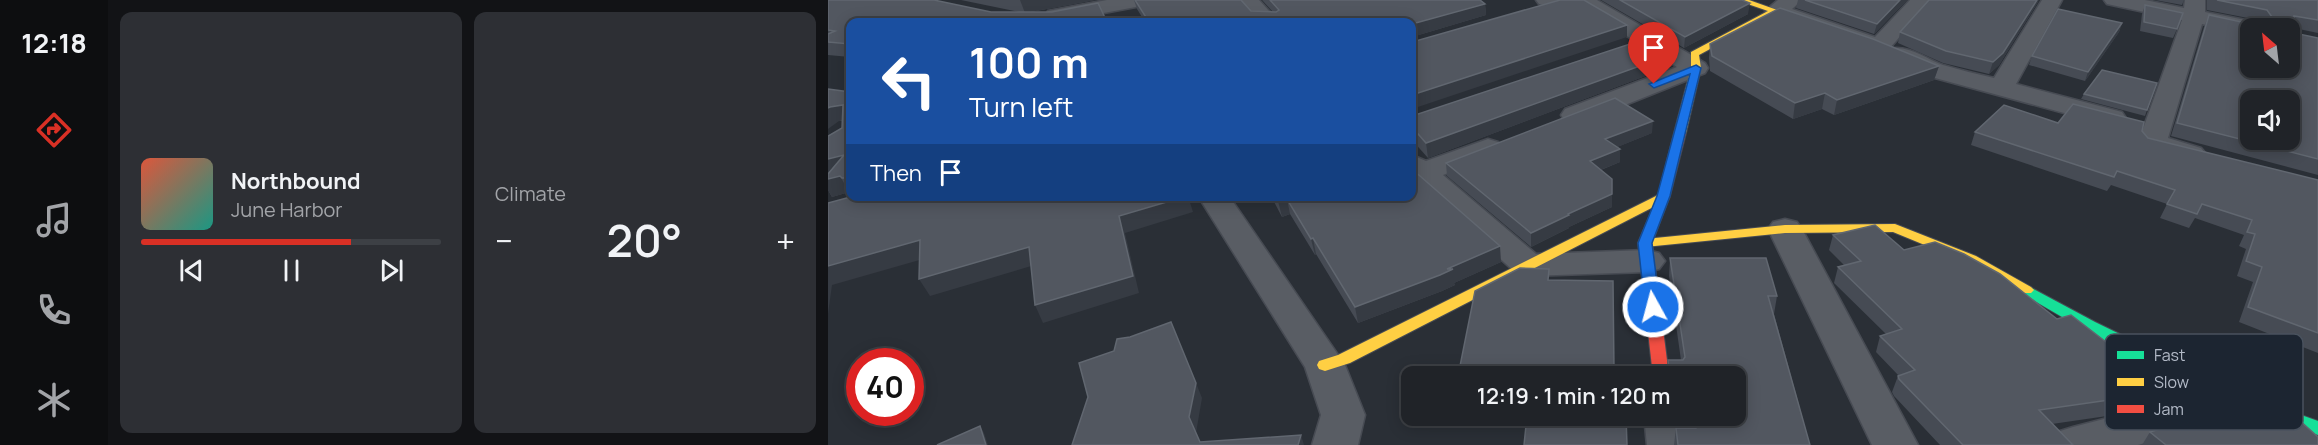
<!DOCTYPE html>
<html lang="en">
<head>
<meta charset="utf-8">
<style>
  :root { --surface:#202328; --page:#2d2f34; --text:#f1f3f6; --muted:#a2a4a8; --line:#3d4045; --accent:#d93025 }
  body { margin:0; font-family:Manrope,sans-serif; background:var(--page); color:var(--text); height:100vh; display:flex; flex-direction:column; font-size:22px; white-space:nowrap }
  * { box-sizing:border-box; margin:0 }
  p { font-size:20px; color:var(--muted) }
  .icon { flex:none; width:33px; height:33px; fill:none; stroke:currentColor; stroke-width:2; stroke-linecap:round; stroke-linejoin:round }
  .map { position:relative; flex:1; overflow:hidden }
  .sheet { display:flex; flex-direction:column; gap:12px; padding:12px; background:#121316; width:720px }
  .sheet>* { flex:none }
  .banner { position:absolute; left:18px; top:18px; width:570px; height:183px; border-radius:12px; box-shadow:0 3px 15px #0003,0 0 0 2px var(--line); background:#1a4fa0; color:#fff; overflow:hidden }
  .needle { width:39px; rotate:332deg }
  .buttons { position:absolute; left:1412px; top:18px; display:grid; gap:12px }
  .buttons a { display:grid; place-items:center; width:60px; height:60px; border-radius:12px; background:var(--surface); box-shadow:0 3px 15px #0003,0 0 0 2px var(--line); font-size:30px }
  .speed { position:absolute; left:18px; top:348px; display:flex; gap:12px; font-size:30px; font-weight:700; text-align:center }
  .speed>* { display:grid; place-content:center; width:78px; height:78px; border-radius:50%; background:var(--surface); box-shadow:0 3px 15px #0003,0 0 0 2px var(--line); line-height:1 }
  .speed .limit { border:9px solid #d22; background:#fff; color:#111 }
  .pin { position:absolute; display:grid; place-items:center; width:51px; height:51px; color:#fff; margin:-62px -26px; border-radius:50% 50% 50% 0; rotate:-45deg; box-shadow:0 0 6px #0007 }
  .pin .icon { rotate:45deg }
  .me { position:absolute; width:66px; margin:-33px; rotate:353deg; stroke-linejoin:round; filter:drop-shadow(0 0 4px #0008) }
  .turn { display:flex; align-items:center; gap:21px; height:126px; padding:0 24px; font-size:27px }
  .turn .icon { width:78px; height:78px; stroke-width:2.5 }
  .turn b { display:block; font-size:42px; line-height:51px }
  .then { display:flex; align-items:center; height:57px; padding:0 24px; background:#0003; gap:12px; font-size:22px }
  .big { font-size:45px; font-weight:600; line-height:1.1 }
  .sheet .card { flex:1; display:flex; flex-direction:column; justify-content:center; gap:9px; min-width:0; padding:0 21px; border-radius:12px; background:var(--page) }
  .song { display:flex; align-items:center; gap:18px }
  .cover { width:72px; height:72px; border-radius:9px; background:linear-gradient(135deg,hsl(10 70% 55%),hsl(170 70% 35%)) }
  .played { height:6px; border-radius:3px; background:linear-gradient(90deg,var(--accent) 70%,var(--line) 70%) }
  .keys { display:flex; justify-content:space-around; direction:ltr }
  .heat { display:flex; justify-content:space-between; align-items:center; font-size:33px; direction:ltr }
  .sheet .tiles { flex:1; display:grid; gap:12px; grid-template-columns:repeat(2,1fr) }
  .trip { position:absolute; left:573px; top:366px; width:345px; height:60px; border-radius:12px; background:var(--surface); box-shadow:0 3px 15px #0003,0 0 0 2px var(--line); font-weight:600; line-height:60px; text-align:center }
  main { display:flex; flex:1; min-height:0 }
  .tabs { display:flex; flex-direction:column; width:108px; justify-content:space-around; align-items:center; background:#0d0e10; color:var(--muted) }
  .tabs .icon { width:42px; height:42px }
  .tabs .on { color:var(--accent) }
  .tabs b { font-size:27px; color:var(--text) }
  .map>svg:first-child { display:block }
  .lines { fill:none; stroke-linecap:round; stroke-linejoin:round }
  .street-casing { stroke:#474b53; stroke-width:3 }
  .fast-casing { stroke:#474b53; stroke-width:2 }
  .slow-casing { stroke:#474b53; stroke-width:2 }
  .jam-casing { stroke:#474b53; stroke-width:2 }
  .street { fill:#595d64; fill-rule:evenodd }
  .fast { fill:#16e098; fill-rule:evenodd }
  .slow { fill:#ffcf43; fill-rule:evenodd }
  .jam { fill:#f24e42; fill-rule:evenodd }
  .wall { fill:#464b54 }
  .shaded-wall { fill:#363b43 }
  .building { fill:#525760; stroke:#616770; stroke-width:1.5; fill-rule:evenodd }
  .route { fill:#1a73e8; stroke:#114b97; stroke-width:1.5 }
  .key { fill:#1c2531; stroke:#49525e; stroke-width:1.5 }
  .key-label { font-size:16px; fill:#b3bac7 }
</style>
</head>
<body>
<main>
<nav class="tabs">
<b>12:18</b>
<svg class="icon on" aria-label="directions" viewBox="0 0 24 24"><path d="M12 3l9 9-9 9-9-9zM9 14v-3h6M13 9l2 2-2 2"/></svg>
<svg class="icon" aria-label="music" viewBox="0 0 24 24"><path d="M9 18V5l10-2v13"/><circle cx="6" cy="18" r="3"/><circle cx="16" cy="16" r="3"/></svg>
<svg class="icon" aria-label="phone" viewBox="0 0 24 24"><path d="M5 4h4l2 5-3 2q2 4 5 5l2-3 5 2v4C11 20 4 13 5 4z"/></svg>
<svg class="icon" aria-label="climate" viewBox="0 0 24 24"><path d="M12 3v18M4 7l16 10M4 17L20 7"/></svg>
</nav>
<section class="sheet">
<div class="tiles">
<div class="card">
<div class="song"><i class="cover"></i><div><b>Northbound</b><p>June Harbor</p></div></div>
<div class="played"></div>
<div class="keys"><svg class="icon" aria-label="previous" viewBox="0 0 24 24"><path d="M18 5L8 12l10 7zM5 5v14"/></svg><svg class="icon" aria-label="pause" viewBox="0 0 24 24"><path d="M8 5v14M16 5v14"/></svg><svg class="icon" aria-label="next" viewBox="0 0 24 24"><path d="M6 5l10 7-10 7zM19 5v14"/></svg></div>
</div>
<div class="card"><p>Climate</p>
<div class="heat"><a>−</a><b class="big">20°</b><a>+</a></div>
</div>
</div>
</section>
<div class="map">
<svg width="1490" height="445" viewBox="0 0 1490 445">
  <rect width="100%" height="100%" fill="#2a2f36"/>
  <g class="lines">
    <defs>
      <g id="street">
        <path d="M279,0H323L320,4L313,6L228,22L220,21L217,16L220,11Z"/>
        <path d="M409,0H431L451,22H428Z"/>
        <path d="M708,0H739L741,3L738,7L731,9L711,4Z"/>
        <path d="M744,0H769L877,63L880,68L877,73L757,121L747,123L737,121L733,115L737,109L849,67L747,4Z"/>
        <path d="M950,0H974L964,9L1047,37L1082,0H1104L1061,49C1080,44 1098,59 1115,65C1132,70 1149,74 1166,78L1214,0H1234L1188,84L1294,112L1298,118L1294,124L1284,126L1096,75L1061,59L1057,54L1059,51L1051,53L1043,51L940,16L937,11Z"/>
        <path d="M1276,0H1317L1356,8L1357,0H1377V12L1433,23L1436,28H1422V34L1374,24L1340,138L1373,148L1378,154L1373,160C1359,164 1318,155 1310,143L1354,20L1279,4Z"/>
        <path d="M660,139L670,142L674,148L670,154L615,175L708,254L819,250L831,253L837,261L831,269L819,272L700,276L688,273L584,179V155L598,161Z"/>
        <path d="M370,196H401L517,365L537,415L530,445H484L493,415L477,367Z"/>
        <path d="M957,219L969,222L974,229L1090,445H1044L940,229L945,222Z"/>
        <path d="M1411,384L1426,388L1432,400L1426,412L1310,445H1222L1229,432L1245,427Z"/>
        <path d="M816,416H860L865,445H819Z"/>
      </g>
      <path id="fast" d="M1198,285L1267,322L1417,395L1490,421V435C1385,401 1288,349 1193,293L1190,290L1193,287Z"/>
      <g id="slow">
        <path d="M908,0H921L952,11L871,55L873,68L858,133L852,136L848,135L846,133L863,68V52L940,11Z"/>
        <path d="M836,192L841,193L842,196L841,199L522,363L497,371L491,369L489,365L491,361L510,355Z"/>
        <path d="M1067,224L1148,256L1203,287L1206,290L1203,293H1193L1138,262L1065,232L957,233L817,247L810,243L817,239L957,225Z"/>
      </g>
      <path id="jam" d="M852,130L858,133L842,196L824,243L841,376H825L810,243L830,196L846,133Z"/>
    </defs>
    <use href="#street" class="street-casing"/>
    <use href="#fast" class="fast-casing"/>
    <use href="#slow" class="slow-casing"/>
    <use href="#jam" class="jam-casing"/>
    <use href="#street" class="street"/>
    <use href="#fast" class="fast"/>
    <use href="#slow" class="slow"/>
    <use href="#jam" class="jam"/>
  </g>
  <g class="wall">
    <path d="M0,0L163,12H191L133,0H267L203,12L279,22H22V57L0,55Z"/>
    <path d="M306,0H413L423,11L445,12L434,0H652L657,4L658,15L584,37V22H317L309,9Z"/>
    <path d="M773,0H914L920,14L856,48Z"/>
    <path d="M970,0H1079L1046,34L968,8Z"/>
    <path d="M1327,0H1356L1354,5Z"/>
    <path d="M1379,0H1490V33L1466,28V33L1490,38V175L1343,136L1376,27L1381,15L1427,25L1430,20L1379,10Z"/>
    <path d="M1210,2L1171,65L1161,74L1115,63L1070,43L1072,32Z"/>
    <path d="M1317,5L1349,29L1345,38L1312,31L1314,14Z"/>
    <path d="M1294,23L1291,32L1257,81L1201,65L1204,56Z"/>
    <path d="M882,44L1111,66L1106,80L1006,115L994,109L965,119L882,71L881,58Z"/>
    <path d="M845,54L844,66L600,158L584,140V116Z"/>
    <path d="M22,92V193L21,192L4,197L0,190V136L14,128L15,121H11Z"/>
    <path d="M1256,94L1319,110L1317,116L1253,99Z"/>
    <path d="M1230,123L1314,131L1320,138L1490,180V353L1411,322L1425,282L1409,276L1418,249L1411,246L1416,235L1367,218L1361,228L1332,218L1339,204L1283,185L1279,191L1143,145L1147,132Z"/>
    <path d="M824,133L789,147L792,149V162L773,170L784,194V207L741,227V228L703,247L619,176L618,163Z"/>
    <path d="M443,196H584L673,262L626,283L627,285L614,291L530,323L488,254L487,255L462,214L454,217Z"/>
    <path d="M1005,235L1076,250L1229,319L1282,345L1361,376L1350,392L1327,400L1324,404L1279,416L1224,424L1245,445H1112L1066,396L1064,392L1070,376H1071L1048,352L1052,336L1058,334L1006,283L1010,267L1017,266L1001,250Z"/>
    <path d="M842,258L949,296L946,314L982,445H846L848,428H864L862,416H908V376H838L840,360H853L841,276Z"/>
    <path d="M1384,425L1490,445H1314L1322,432Z"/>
  </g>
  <g class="shaded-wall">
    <path d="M192,0H267L197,13Z"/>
    <path d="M1072,0H1079L1046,34L1049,24Z"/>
    <path d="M1209,0H1211L1210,2L1171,65L1161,74L1165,62Z"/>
    <path d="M922,3L920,14L856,48L857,37Z"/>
    <path d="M657,4L658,15L584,37V24Z"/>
    <path d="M1294,23L1291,32L1257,81L1260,72Z"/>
    <path d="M799,25V37L584,109V95Z"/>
    <path d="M845,54L844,66L600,158L598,143Z"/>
    <path d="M1111,66L1106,80L1006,115L1009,100Z"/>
    <path d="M997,93L994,109L965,119L967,103Z"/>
    <path d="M15,105L22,119L11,121L0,129V108L2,107Z"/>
    <path d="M825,121L824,133L777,152V139Z"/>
    <path d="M792,149V162L762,174V161Z"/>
    <path d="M16,155L0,177V159Z"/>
    <path d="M12,176L21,192L4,197L0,190V179Z"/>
    <path d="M784,194V207L741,227V228L703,247V233L740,214Z"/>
    <path d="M360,196L365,212L297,233L311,293L215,323L207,305L291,216Z"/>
    <path d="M459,199L462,214L454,217L450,201Z"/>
    <path d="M485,238L488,254L487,255L483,239Z"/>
    <path d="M92,240L102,257L4,285L0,314V266Z"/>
    <path d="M672,246L673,262L626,283L627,285L614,291L530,323L527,307Z"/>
    <path d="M201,247L210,264L102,296L91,279Z"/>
    <path d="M1361,376L1350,392L1327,400L1324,404L1279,416L1288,399Z"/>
    <path d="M368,383L374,398L368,433L361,417Z"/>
    <path d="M152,426L156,433L160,445H158Z"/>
    <path d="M473,435L476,445H470Z"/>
  </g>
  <g class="building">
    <path d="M0,0H106L163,12H224L270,3L279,22H22V44L0,42V34L7,31L0,30Z"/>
    <path d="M307,0H413L423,11L448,12L451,10L442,0H652L657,4L584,24V22H321Z"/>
    <path d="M732,0H756L799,25L584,95V42Z"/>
    <path d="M792,0H914L922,3L857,37Z"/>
    <path d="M977,0H1072L1049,24Z"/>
    <path d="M1101,0H1209L1175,53L1165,62L1118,51L1072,32Z"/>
    <path d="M1389,0H1490V20L1466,16V33L1490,38V159L1349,123L1381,15L1427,25L1430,19L1444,17L1439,10ZM1422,28H1461V68H1422ZM1422,100H1461V140H1422Z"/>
    <path d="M1317,5L1355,13L1349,29L1316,22Z"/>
    <path d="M952,8L1045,39L1111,66L1009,100L997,93L967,103L884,56L882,44Z"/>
    <path d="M1230,9L1294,23L1260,72L1204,56Z"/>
    <path d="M820,38L845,54L598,143L584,127V116Z"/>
    <path d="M1274,70L1329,83L1319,110L1256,94Z"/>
    <path d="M0,89L22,92V178H14L12,176L0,179V174L16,155L0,159V136L14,128L15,105L2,107L0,108Z"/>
    <path d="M787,98L825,121L777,139L792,149L762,161L784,179V194L740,214L741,215L703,233L618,163Z"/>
    <path d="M1245,104L1316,122L1314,131L1320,138L1490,180V333L1420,307L1434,267L1418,261L1427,234L1419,232L1424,220L1374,204L1369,214L1339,204L1347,190L1289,171L1286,177L1147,132L1176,105L1230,123Z"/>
    <path d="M584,169L672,246L619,269H625L612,275L527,307L485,238L483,239L459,199L450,201L448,196H584Z"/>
    <path d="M26,196H359L291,216L305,276L207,305L201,247L91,279L92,240L0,266V203Z"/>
    <path d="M1047,225L1076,250L1107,242L1136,254L1172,274L1229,319L1243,315L1282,345L1294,341L1361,376L1331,385L1334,388L1288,399L1211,410L1245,445H1135L1071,379L1070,376L1087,370L1052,336L1074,329L1010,267L1033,261L1005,235Z"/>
    <path d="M842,258H938L949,296H940L982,445H850L848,428H868L870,426L868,416H908V376H842L840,360H855L857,357Z"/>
    <path d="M692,268L721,269L720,280L785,281L786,370H797L798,376H630L647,291Z"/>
    <path d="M343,322L368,383L361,417L372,442L473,435L470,445H244L260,397L251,363L286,351L289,339L302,337Z"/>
    <path d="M1453,414L1471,420L1490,437V445H1338L1322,432L1373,416L1384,425Z"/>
    <path d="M699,416H798L799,445H696Z"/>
    <path d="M152,426L158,445H109Z"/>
  </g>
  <path class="route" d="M868,65L873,68L842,196L824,243L832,307L825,312L817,307L810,243L829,196L862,74L826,88L821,84Z"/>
  <rect x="1277" y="334" width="198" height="96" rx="9" class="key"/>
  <rect x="1289" y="351" width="27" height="8" fill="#16e098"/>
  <rect x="1289" y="378" width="27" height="8" fill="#ffcf43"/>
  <rect x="1289" y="405" width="27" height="8" fill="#f24e42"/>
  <g class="key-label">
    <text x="1326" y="361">Fast</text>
    <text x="1326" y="388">Slow</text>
    <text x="1326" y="415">Jam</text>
  </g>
</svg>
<div class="buttons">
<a><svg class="needle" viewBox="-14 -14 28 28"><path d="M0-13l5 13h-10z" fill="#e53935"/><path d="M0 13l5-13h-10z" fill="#a2a4a8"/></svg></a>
<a><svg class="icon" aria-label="sound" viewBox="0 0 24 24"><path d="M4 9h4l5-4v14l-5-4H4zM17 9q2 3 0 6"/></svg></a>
</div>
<div class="speed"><div class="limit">40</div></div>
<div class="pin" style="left:826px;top:84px;background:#d93025"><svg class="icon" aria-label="arrive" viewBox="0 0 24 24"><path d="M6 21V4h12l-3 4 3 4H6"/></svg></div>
<svg class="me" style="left:825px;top:307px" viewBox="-20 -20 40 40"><circle r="17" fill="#1a73e8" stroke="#fff" stroke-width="3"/><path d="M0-11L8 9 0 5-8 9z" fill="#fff"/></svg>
<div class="trip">12:19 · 1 min · 120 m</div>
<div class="banner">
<div class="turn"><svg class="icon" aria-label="left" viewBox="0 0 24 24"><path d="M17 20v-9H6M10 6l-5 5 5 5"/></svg><div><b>100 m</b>Turn left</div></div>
<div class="then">Then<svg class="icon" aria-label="arrive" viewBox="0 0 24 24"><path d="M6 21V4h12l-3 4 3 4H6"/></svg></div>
</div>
</div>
</main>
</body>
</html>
